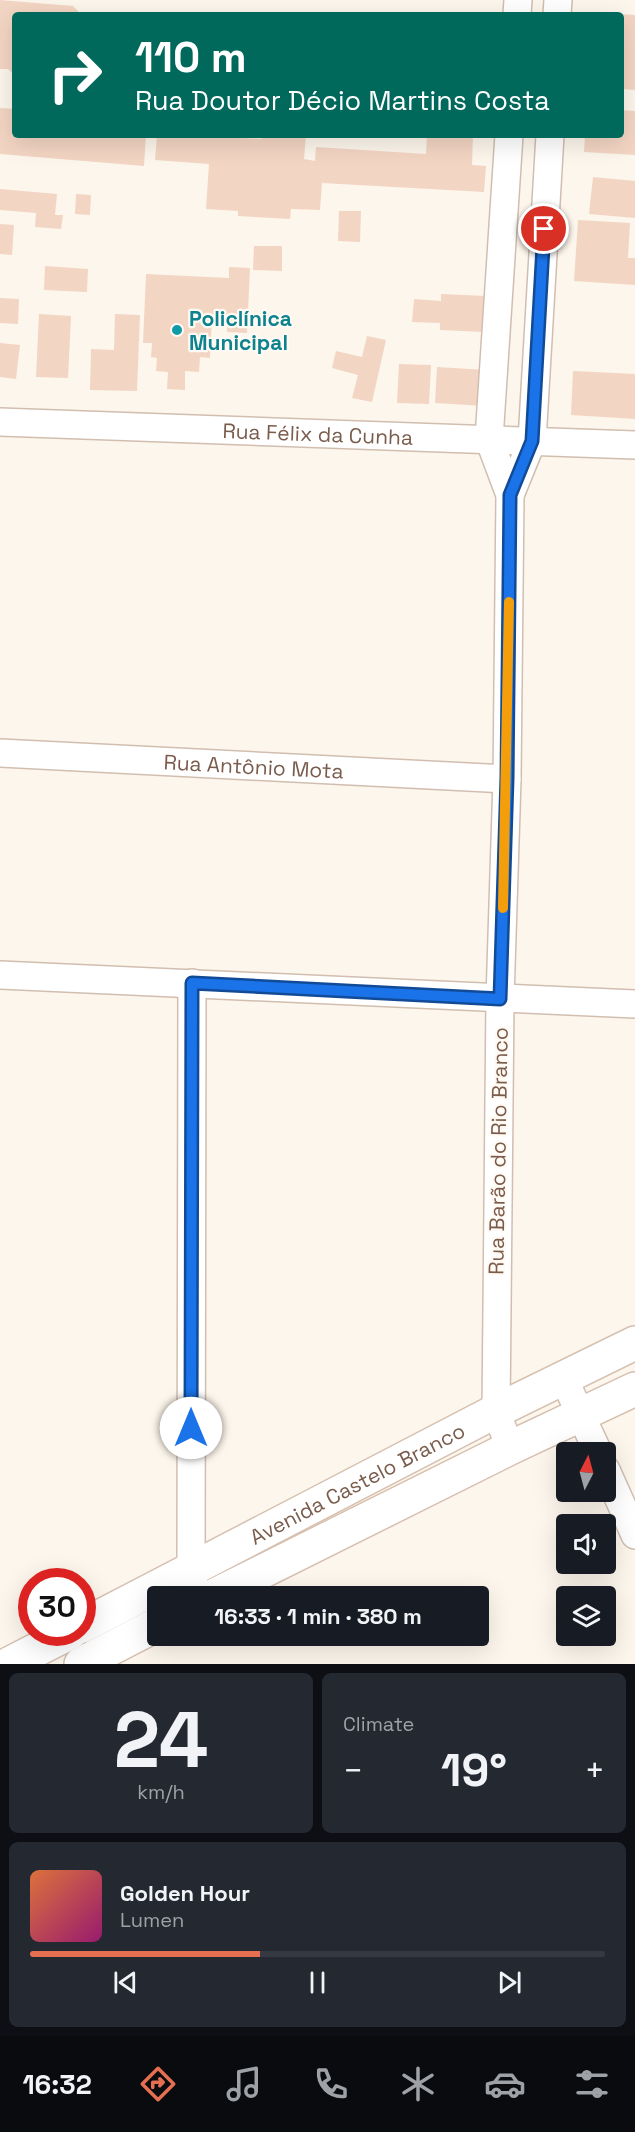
<!DOCTYPE html>
<html lang="en">
<head>
<meta charset="utf-8">
<style>
  :root { --surface:#171b24; --page:#242831; --text:#f1f3f6; --muted:#9ea1a6; --line:#363941; --accent:#e76f51 }
  body { margin:0; font-family:"Space Grotesk",sans-serif; background:var(--page); color:var(--text); height:100vh; display:flex; flex-direction:column; font-size:22px; white-space:nowrap }
  * { box-sizing:border-box; margin:0 }
  p { font-size:20px; color:var(--muted) }
  .icon { flex:none; width:33px; height:33px; fill:none; stroke:currentColor; stroke-width:2; stroke-linecap:round; stroke-linejoin:round }
  .map { position:relative; height:1664px; overflow:hidden }
  .drawer { display:flex; flex-direction:column; gap:9px; padding:9px; background:#0d0f14; flex:1 }
  .drawer>* { flex:none }
  .banner { position:absolute; left:12px; top:12px; width:612px; height:126px; border-radius:6px; box-shadow:0 6px 24px #0002; background:#00695c; color:#fff; overflow:hidden }
  .needle { width:39px; rotate:6deg }
  .buttons { position:absolute; left:556px; top:1442px; display:grid; gap:12px }
  .buttons a { display:grid; place-items:center; width:60px; height:60px; border-radius:6px; background:var(--surface); box-shadow:0 6px 24px #0002; font-size:30px }
  .speed { position:absolute; left:18px; top:1568px; display:flex; gap:12px; font-size:30px; font-weight:700; text-align:center }
  .speed>* { display:grid; place-content:center; width:78px; height:78px; border-radius:50%; background:var(--surface); box-shadow:0 6px 24px #0002; line-height:1 }
  .speed .limit { border:9px solid #d22; background:#fff; color:#111 }
  .pin { position:absolute; display:grid; place-items:center; width:51px; height:51px; color:#fff; margin:-26px; border:3px solid #fff; border-radius:50%; box-shadow:0 2px 6px #0007 }
  .me { position:absolute; width:66px; margin:-33px; rotate:0deg; stroke-linejoin:round; filter:drop-shadow(0 0 4px #0008) }
  .turn { display:flex; align-items:center; gap:21px; height:126px; padding:0 24px; font-size:27px }
  .turn .icon { width:78px; height:78px; stroke-width:2.5 }
  .turn b { display:block; font-size:42px; line-height:51px }
  .big { font-size:45px; font-weight:800; line-height:1.1 }
  .drawer .card { flex:1; display:flex; flex-direction:column; justify-content:center; gap:9px; min-width:0; padding:0 21px; border-radius:9px; background:var(--page) }
  .drawer .dial { align-items:center; gap:0 }
  .dial b { font-size:78px; line-height:1 }
  .song { display:flex; align-items:center; gap:18px }
  .cover { width:72px; height:72px; border-radius:9px; background:linear-gradient(135deg,hsl(20 70% 55%),hsl(320 70% 35%)) }
  .played { height:6px; border-radius:3px; background:linear-gradient(90deg,var(--accent) 40%,var(--line) 40%) }
  .keys { display:flex; justify-content:space-around; direction:ltr }
  .heat { display:flex; justify-content:space-between; align-items:center; font-size:33px; direction:ltr }
  .drawer .tiles { flex:1; display:grid; gap:9px; grid-template-columns:1fr 1fr }
  .card:last-child { grid-column:span 2 }
  .trip { position:absolute; left:147px; top:1586px; width:342px; height:60px; border-radius:6px; background:var(--surface); box-shadow:0 6px 24px #0002; font-weight:800; line-height:60px; text-align:center }
  .dock { display:flex; height:96px; justify-content:space-around; align-items:center; background:#090b0e; color:var(--muted) }
  .dock .icon { width:42px; height:42px }
  .dock .selected { color:var(--accent) }
  .dock b { font-size:27px; color:var(--text) }
  .map>svg:first-child { display:block }
  .building { fill:#f3d5c3 }
  .lines { fill:none; stroke-linecap:round; stroke-linejoin:round }
  .minor-casing { stroke:#d1beb0; stroke-width:30 }
  .secondary-casing { stroke:#d6c0b0; stroke-width:36 }
  .minor { stroke:#fff; stroke-width:27 }
  .secondary { stroke:#fff; stroke-width:33 }
  .route-casing { stroke:#114b97; stroke-width:15 }
  .route { stroke:#1a73e8; stroke-width:10 }
  .slow { stroke:#f59e0b; stroke-width:10 }
  .culture-dot { fill:#0f9aa8; stroke:#fffaf3; stroke-width:2 }
  .labels { text-anchor:middle; dominant-baseline:central; stroke-width:4.5; stroke-linejoin:round; paint-order:stroke }
  .culture-label { font-size:21px; font-weight:bold; fill:#0d838f; stroke:#fffaf3; text-anchor:start }
  .street-label { font-size:21px; fill:#7a5c4d; stroke:#fffaf3 }
</style>
</head>
<body>
<div class="map">
<svg width="635" height="1664" viewBox="0 0 635 1664">
  <rect width="100%" height="100%" fill="#fdf6ec"/>
  <g class="building">
    <path d="M0,0L73,6L82,15H15V75L8,69H0Z"/>
    <path d="M621,14L635,15V90L621,89Z"/>
    <path d="M0,108L15,109V135H146L144,166L0,154Z"/>
    <path d="M621,110L635,111V155L584,152L585,135H621Z"/>
    <path d="M157,135L262,139V135H306L304,159L315,161L316,147L426,154L427,135H473L472,165L486,166L484,192L322,183L320,210L291,209L290,219L238,216V211L206,209L209,164L155,160Z"/>
    <path d="M593,177L635,181V218L589,214Z"/>
    <path d="M0,189L57,194L55,215H63L61,229L35,227L36,213L0,210Z"/>
    <path d="M76,194L91,195L90,215L75,214Z"/>
    <path d="M339,211H361L360,242L338,241Z"/>
    <path d="M578,220L630,223L628,258H635V285L574,281Z"/>
    <path d="M0,224L14,225L12,255L0,254Z"/>
    <path d="M254,246H282V271L253,270Z"/>
    <path d="M45,266L88,269L87,292L44,290Z"/>
    <path d="M229,267L250,268L247,333L227,332V318H212L210,358L200,357L199,372L185,371V390L167,389L168,372L156,371L157,358L151,357L152,343H143L146,274L229,278Z"/>
    <path d="M441,294L486,296L484,332L440,330V323L412,322L414,299L441,301Z"/>
    <path d="M0,298L19,299L18,324L0,323Z"/>
    <path d="M39,314L71,316L68,378L36,377Z"/>
    <path d="M115,314L140,315L137,391L90,390L91,349L114,350Z"/>
    <path d="M367,336L386,340L372,402L352,398L358,375L332,368L336,351L362,357Z"/>
    <path d="M0,343L20,345L16,379L0,377Z"/>
    <path d="M399,364L431,365L429,404L397,403Z"/>
    <path d="M437,367L486,370L484,406L435,403Z"/>
    <path d="M573,371L635,374V419L571,415Z"/>
  </g>
  <g class="lines">
    <defs>
      <g id="minor">
        <path d="M517,15L518,0"/>
        <path d="M557,15L558,0"/>
        <path d="M509,135L489,439L510,495L507,779L500,999L496,1411L510,1448"/>
        <path id="s1" d="M0,422L635,445"/>
        <path d="M510,495L532,441L550,135"/>
        <path id="s2" d="M0,753L507,779"/>
        <path d="M0,975L635,1004"/>
        <path d="M192,983L191,1568L196,1596"/>
        <path d="M564,1379L598,1452"/>
        <path d="M606,1470L635,1535"/>
      </g>
      <g id="secondary">
        <path d="M213,1596L510,1448L635,1389"/>
        <path id="s3" d="M82,1626L496,1411L635,1343"/>
        <path d="M9,1664L71,1632"/>
        <path d="M81,1664L158,1624"/>
      </g>
    </defs>
    <use href="#minor" class="minor-casing"/>
    <use href="#secondary" class="secondary-casing"/>
    <use href="#minor" class="minor"/>
    <use href="#secondary" class="secondary"/>
  </g>
  <g class="lines">
    <defs>
      <path id="route" d="M191,1428L192,983L500,999L507,778L510,495L532,441L544,229"/>
    </defs>
    <use href="#route" class="route-casing"/>
    <use href="#route" class="route"/>
    <path class="slow" d="M503,908L509,602"/>
  </g>
  <circle class="culture-dot" cx="177" cy="330" r="6"/>
  <g class="labels">
    <g class="culture-label">
      <text x="189" y="318">Policlínica<tspan x="189" dy="24">Municipal</tspan></text>
    </g>
    <g class="street-label">
      <text stroke="none"><textPath href="#s1" startOffset="318">Rua Félix da Cunha</textPath></text>
      <text stroke="none"><textPath href="#s2" startOffset="254">Rua Antônio Mota</textPath></text>
      <text transform="translate(498 1151) rotate(-89)">Rua Barão do Rio Branco</text>
      <text stroke="none"><textPath href="#s3" startOffset="310">Avenida Castelo Branco</textPath></text>
    </g>
  </g>
</svg>
<div class="buttons">
<a><svg class="needle" viewBox="-14 -14 28 28"><path d="M0-13l5 13h-10z" fill="#e53935"/><path d="M0 13l5-13h-10z" fill="#9ea1a6"/></svg></a>
<a><svg class="icon" aria-label="sound" viewBox="0 0 24 24"><path d="M4 9h4l5-4v14l-5-4H4zM17 9q2 3 0 6"/></svg></a>
<a><svg class="icon" aria-label="layers" viewBox="0 0 24 24"><path d="M12 4l9 5-9 5-9-5zM3 14l9 5 9-5"/></svg></a>
</div>
<div class="speed"><div class="limit">30</div></div>
<div class="pin" style="left:544px;top:229px;background:#d93025"><svg class="icon" aria-label="arrive" viewBox="0 0 24 24"><path d="M6 21V4h12l-3 4 3 4H6"/></svg></div>
<svg class="me" style="left:191px;top:1428px" viewBox="-20 -20 40 40"><circle r="19" fill="#fff"/><path d="M0-13L10 11 0 6-10 11z" fill="#1a73e8"/></svg>
<div class="trip">16:33 · 1 min · 380 m</div>
<div class="banner">
<div class="turn"><svg class="icon" aria-label="right" viewBox="0 0 24 24"><path d="M7 20v-9h11M14 6l5 5-5 5"/></svg><div><b>110 m</b>Rua Doutor Décio Martins Costa</div></div>
</div>
</div>
<section class="drawer">
<div class="tiles">
<div class="card dial"><b>24</b><p>km/h</p></div>
<div class="card"><p>Climate</p>
<div class="heat"><a>−</a><b class="big">19°</b><a>+</a></div>
</div>
<div class="card">
<div class="song"><i class="cover"></i><div><b>Golden Hour</b><p>Lumen</p></div></div>
<div class="played"></div>
<div class="keys"><svg class="icon" aria-label="previous" viewBox="0 0 24 24"><path d="M18 5L8 12l10 7zM5 5v14"/></svg><svg class="icon" aria-label="pause" viewBox="0 0 24 24"><path d="M8 5v14M16 5v14"/></svg><svg class="icon" aria-label="next" viewBox="0 0 24 24"><path d="M6 5l10 7-10 7zM19 5v14"/></svg></div>
</div>
</div>
</section>
<nav class="dock">
<b>16:32</b>
<svg class="icon selected" aria-label="directions" viewBox="0 0 24 24"><path d="M12 3l9 9-9 9-9-9zM9 14v-3h6M13 9l2 2-2 2"/></svg>
<svg class="icon" aria-label="music" viewBox="0 0 24 24"><path d="M9 18V5l10-2v13"/><circle cx="6" cy="18" r="3"/><circle cx="16" cy="16" r="3"/></svg>
<svg class="icon" aria-label="phone" viewBox="0 0 24 24"><path d="M5 4h4l2 5-3 2q2 4 5 5l2-3 5 2v4C11 20 4 13 5 4z"/></svg>
<svg class="icon" aria-label="climate" viewBox="0 0 24 24"><path d="M12 3v18M4 7l16 10M4 17L20 7"/></svg>
<svg class="icon" aria-label="car" viewBox="0 0 24 24"><path d="M5 17H2v-5l4-1 3-4h7l3 4 3 1v5h-3M9 17h6M6 11h13"/><circle cx="7" cy="17" r="2"/><circle cx="17" cy="17" r="2"/></svg>
<svg class="icon" aria-label="filters" viewBox="0 0 24 24"><path d="M4 7h16M4 17h16"/><circle cx="9" cy="7" r="2"/><circle cx="15" cy="17" r="2"/></svg>
</nav>
</body>
</html>
